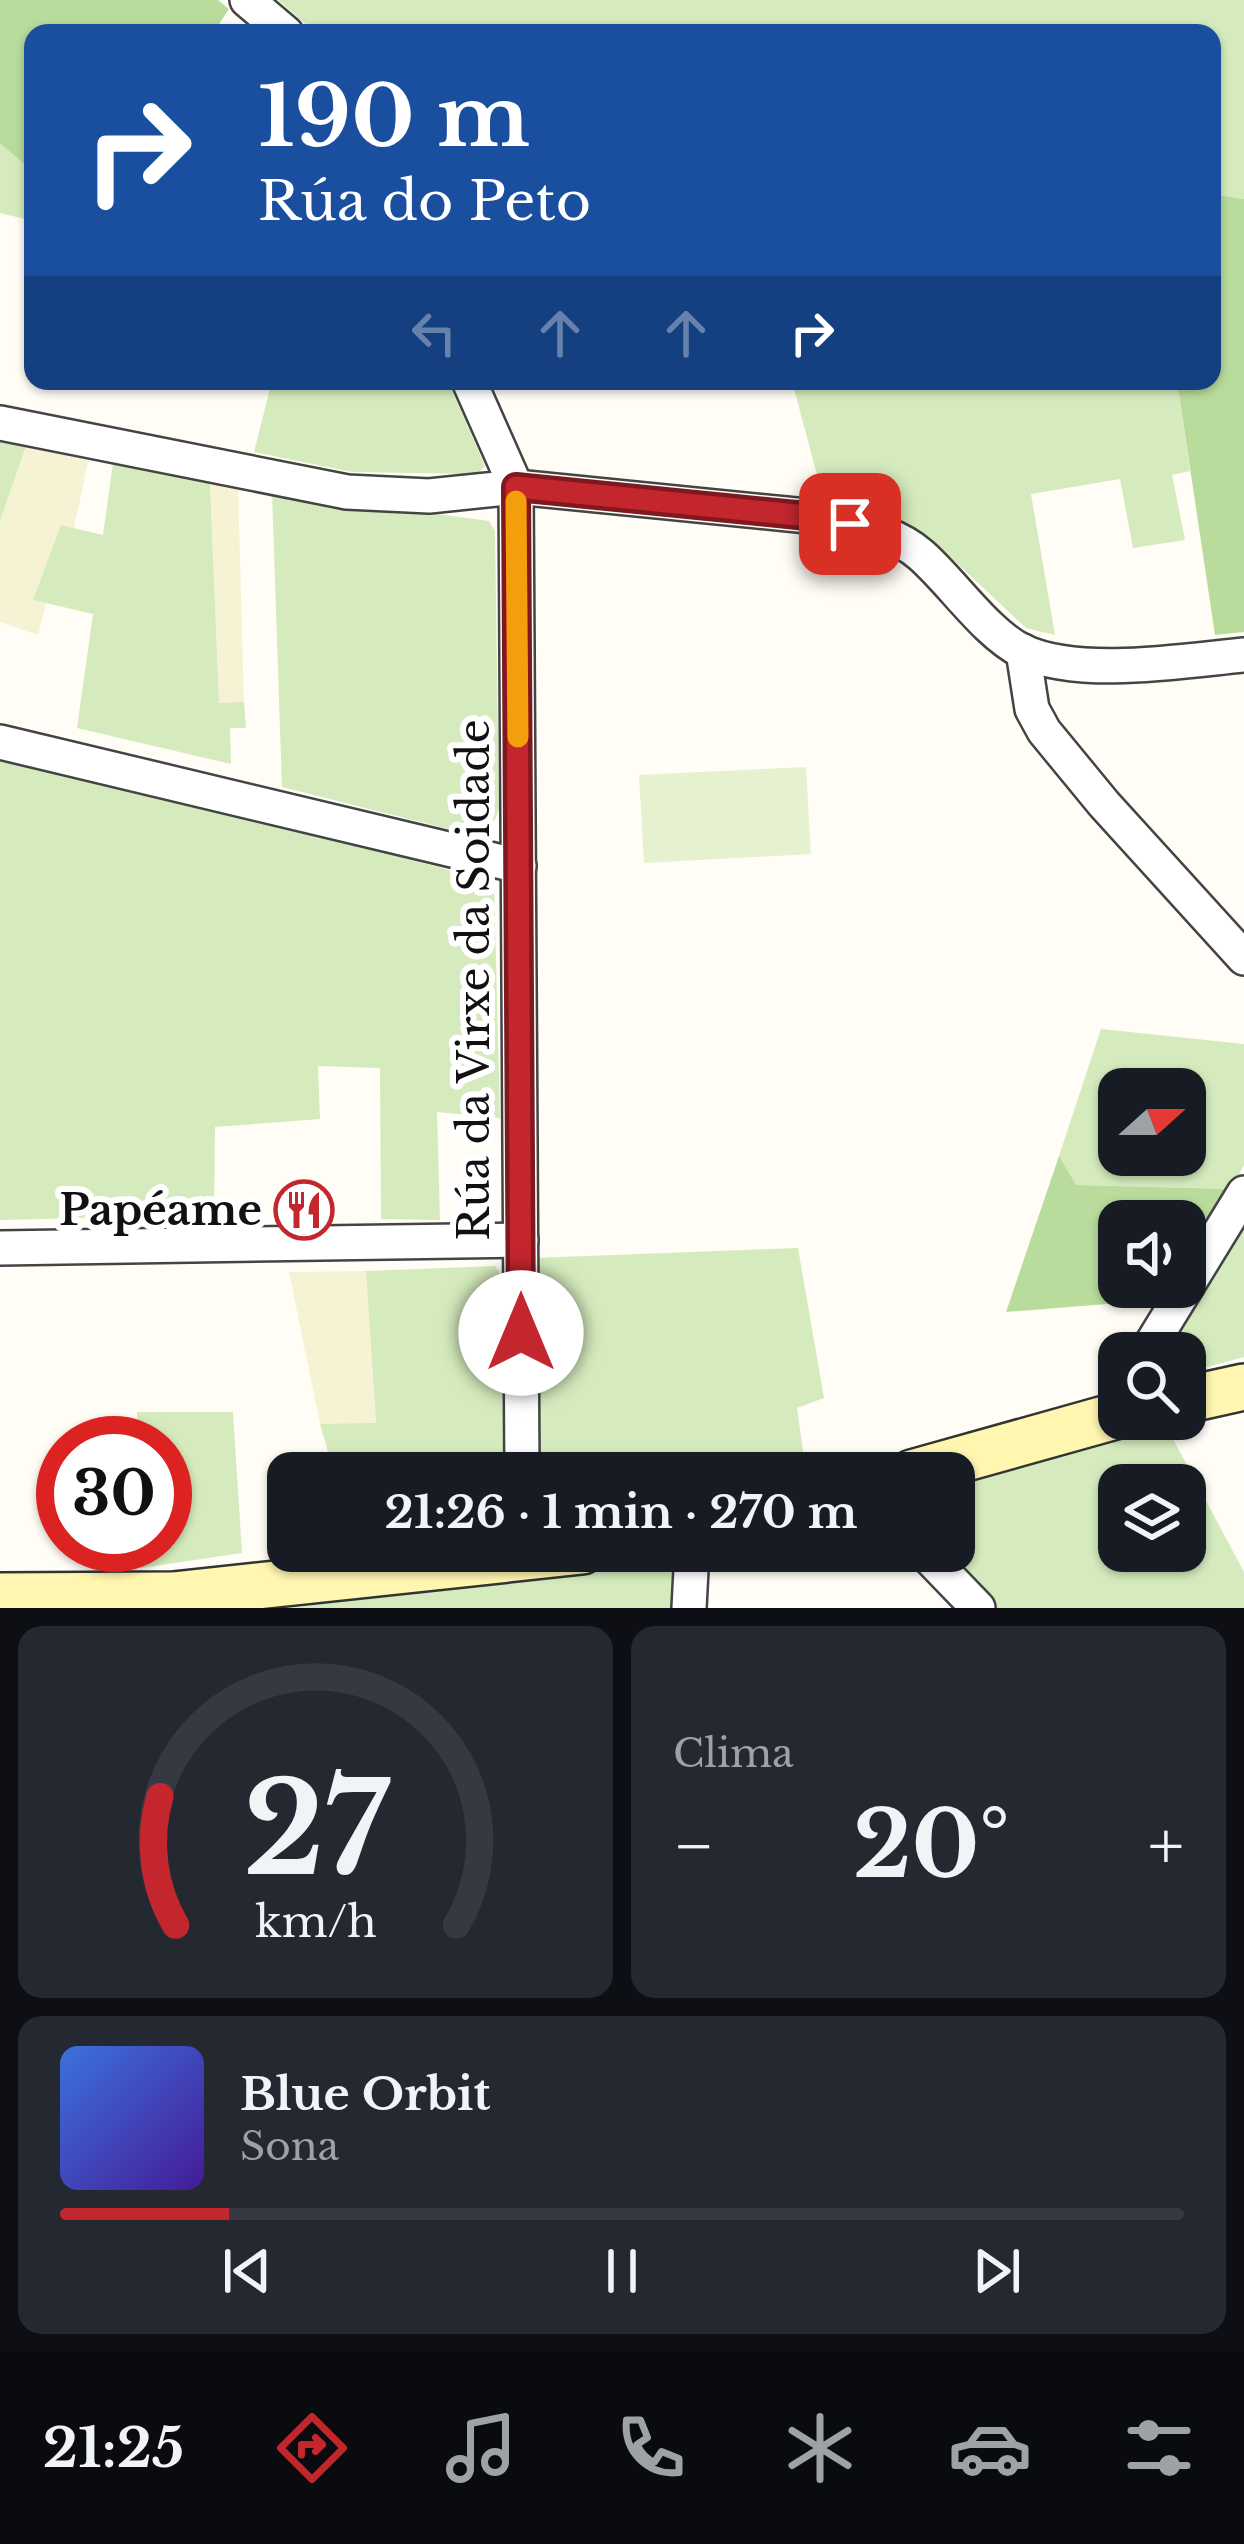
<!DOCTYPE html>
<html lang="es">
<head>
<meta charset="utf-8">
<style>
  :root { --surface:#171b24; --page:#242831; --text:#f1f3f6; --muted:#9ea1a6; --line:#363941; --accent:#c4262e }
  body { margin:0; font-family:"Libre Baskerville",serif; background:var(--page); color:var(--text); height:100vh; display:flex; flex-direction:column; font-size:45px; white-space:nowrap }
  * { box-sizing:border-box; margin:0 }
  p { font-size:39px; color:var(--muted) }
  .icon { flex:none; width:66px; height:66px; fill:none; stroke:currentColor; stroke-width:2; stroke-linecap:round; stroke-linejoin:round }
  .map { position:relative; height:1608px; overflow:hidden }
  .side { display:flex; flex-direction:column; gap:18px; padding:18px; background:#0d0f14; flex:1 }
  .side>* { flex:none }
  .banner { position:absolute; left:24px; top:24px; width:1197px; height:366px; border-radius:24px; box-shadow:0 3px 9px #0004; background:#1a4fa0; color:#fff; overflow:hidden }
  .needle { width:78px; rotate:69deg }
  .fabs { position:absolute; left:1098px; top:1068px; display:grid; gap:24px }
  .fabs a { display:grid; place-items:center; width:108px; height:108px; border-radius:24px; background:var(--surface); box-shadow:0 3px 9px #0004; font-size:60px }
  .speed { position:absolute; left:36px; top:1416px; display:flex; gap:24px; font-size:60px; font-weight:700; text-align:center }
  .speed>* { display:grid; place-content:center; width:156px; height:156px; border-radius:50%; background:var(--surface); box-shadow:0 3px 9px #0004; line-height:1 }
  .speed .limit { border:18px solid #d22; background:#fff; color:#111 }
  .pin { position:absolute; display:grid; place-items:center; width:102px; height:102px; color:#fff; margin:-51px; border-radius:24px; box-shadow:0 6px 18px #0006 }
  .me { position:absolute; width:132px; margin:-66px; rotate:0deg; stroke-linejoin:round; filter:drop-shadow(0 0 9px #0008) }
  .turn { display:flex; align-items:center; gap:42px; height:252px; padding:0 36px; font-size:54px }
  .turn .icon { width:156px; height:156px; stroke-width:2.5 }
  .turn b { display:block; font-size:84px; line-height:102px }
  .lanes { display:flex; align-items:center; height:114px; padding:0 36px; background:#0003; justify-content:center; gap:60px; direction:ltr }
  .lanes .off { opacity:.35 }
  .big { font-size:90px; font-weight:800; line-height:1.1 }
  .side .widget { flex:1; display:flex; flex-direction:column; justify-content:center; gap:18px; min-width:0; padding:0 42px; border-radius:24px; background:var(--page) }
  .side .dial { align-items:center; gap:0 }
  .dial svg { height:312px; overflow:visible; fill:none; stroke:var(--line); stroke-width:7; stroke-linecap:round; text-anchor:middle }
  .dial text { fill:var(--text); stroke:none }
  .song { display:flex; align-items:center; gap:36px }
  .cover { width:144px; height:144px; border-radius:18px; background:linear-gradient(135deg,hsl(220 70% 55%),hsl(260 70% 35%)) }
  .played { height:12px; border-radius:6px; background:linear-gradient(90deg,var(--accent) 15%,var(--line) 15%) }
  .keys { display:flex; justify-content:space-around; direction:ltr }
  .heat { display:flex; justify-content:space-between; align-items:center; font-size:66px; direction:ltr }
  .side .tiles { flex:1; display:grid; gap:18px; grid-template-columns:1fr 1fr }
  .widget:last-child { grid-column:span 2 }
  .trip { position:absolute; left:267px; top:1452px; width:708px; height:120px; border-radius:24px; background:var(--surface); box-shadow:0 3px 9px #0004; font-weight:800; line-height:120px; text-align:center }
  .dock { display:flex; height:192px; justify-content:space-around; align-items:center; background:#090b0e; color:var(--muted) }
  .dock .icon { width:84px; height:84px }
  .dock .on { color:var(--accent) }
  .dock b { font-size:54px; color:var(--text) }
  .map>svg:first-child { display:block }
  .farmland { fill:#f6f3d4 }
  .green { fill:#d5ebbd; fill-rule:evenodd }
  .forest { fill:#b9dc9c }
  .pitch { fill:#e6f2cf }
  .lines { fill:none; stroke-linecap:round; stroke-linejoin:round }
  .minor-casing { stroke:#444; stroke-width:38 }
  .secondary-casing { stroke:#333; stroke-width:50 }
  .minor { stroke:#fff; stroke-width:33 }
  .secondary { stroke:#fff6b0; stroke-width:45 }
  .route-casing { stroke:#7f191e; stroke-width:30 }
  .route { stroke:#c4262e; stroke-width:21 }
  .slow { stroke:#f59e0b; stroke-width:21 }
  .labels { text-anchor:middle; dominant-baseline:central; stroke-width:12; stroke-linejoin:round; paint-order:stroke }
  .street-label { font-size:42px; fill:#111; stroke:#fff }
  .poi-label { font-size:42px; font-weight:bold; fill:#111; stroke:#fff; text-anchor:end }
</style>
</head>
<body>
<div class="map">
<svg width="1244" height="1608" viewBox="0 0 1244 1608">
  <rect width="100%" height="100%" fill="#fffdf5"/>
  <g class="farmland">
    <path d="M26,446L88,461L74,529L61,526L34,600L46,603L38,635L0,622V521Z"/>
    <path d="M210,481L238,486L244,702L219,703Z"/>
    <path d="M366,1271L376,1424H320L289,1272Z"/>
  </g>
  <g class="green">
    <path d="M278,0H1244V199L1212,194V33H316Z"/>
    <path d="M0,143L33,172V221L0,213Z"/>
    <path d="M272,381H448L485,466L478,474L352,472L254,452Z"/>
    <path d="M792,381H1177L1190,471L1172,475L1185,540L1133,548L1120,479L1031,494L1055,635L1026,628L930,538L825,505Z"/>
    <path d="M0,440L26,446L0,521Z"/>
    <path d="M113,463L210,481L219,703L244,702L246,728H230L231,764L77,728L93,614L33,600L61,525L103,535Z"/>
    <path d="M272,492L489,521L495,531L499,809L492,827L480,837L282,787Z"/>
    <path d="M0,758L220,809L494,882L500,1118L437,1112L440,1220L381,1219L380,1068L318,1066L320,1119L215,1127L214,1215L0,1220Z"/>
    <path d="M1101,1029L1244,1044V1165L1231,1189L1075,1185L1059,1156ZM1119,1089H1185V1155H1119Z"/>
    <path d="M1244,1218V1357L1185,1373V1353H1161L1187,1319Z"/>
    <path d="M798,1248L824,1398L797,1408L806,1472L537,1473L534,1258Z"/>
    <path d="M495,1266L504,1280L505,1473H334L320,1424L376,1423L366,1271Z"/>
    <path d="M137,1412H233L242,1553L141,1568L140,1545H165V1443H138Z"/>
    <path d="M1165,1424L1244,1572V1608H985L935,1551H954V1478ZM1119,1485H1185V1551H1119Z"/>
    <path d="M677,1560L671,1608H290Z"/>
  </g>
  <g class="forest">
    <path d="M0,0H218L229,9L213,33H33V172L0,143Z"/>
    <path d="M1212,194L1244,199V632L1215,635L1177,381H1212Z"/>
    <path d="M1059,1156L1076,1185L1231,1189L1185,1272V1221H1119V1287H1177L1170,1299L1006,1312Z"/>
  </g>
  <path class="pitch" d="M806,767L811,854L644,863L639,775Z"/>
  <g class="lines">
    <defs>
      <g id="minor">
        <path d="M247,0L286,33"/>
        <path d="M469,381L516,487L522,1473"/>
        <path d="M0,423L347,492L429,496L516,487L827,518C859,526 895,532 921,555C952,582 986,633 1022,651C1079,678 1183,661 1244,655"/>
        <path d="M1023,651L1032,709L1044,731L1104,804L1244,958"/>
        <path d="M0,742L519,866"/>
        <path d="M0,1248L521,1240"/>
        <path d="M1146,1353L1244,1193"/>
        <path d="M923,1551L978,1608"/>
        <path d="M689,1608L692,1551"/>
      </g>
      <g id="secondary">
        <path d="M1185,1400L1244,1387"/>
        <path d="M912,1473L1119,1415"/>
        <path d="M0,1596L173,1595L582,1551"/>
      </g>
    </defs>
    <use href="#minor" class="minor-casing"/>
    <use href="#secondary" class="secondary-casing"/>
    <use href="#minor" class="minor"/>
    <use href="#secondary" class="secondary"/>
  </g>
  <g class="lines">
    <defs>
      <path id="route" d="M521,1333L516,487L827,518L850,524"/>
    </defs>
    <use href="#route" class="route-casing"/>
    <use href="#route" class="route"/>
    <path class="slow" d="M516,501L518,737"/>
  </g>
  <defs>
    <symbol id="restaurant-ring" viewBox="-11 -11 22 22"><circle r="9.5" fill="#fff" stroke="#c4262e" stroke-width="1.5"/><path d="M-5-6h1v4h1v-4h1v4h1v-4h1v5L-1.5 .5V6h-2V.5L-5-1ZM5-6V6H3V1.5H1.5Q1.5-4 5-6Z" fill="#c4262e"/></symbol>
  </defs>
  <g fill-rule="evenodd">
    <use href="#restaurant-ring" x="271" y="1177" width="66" height="66"/>
  </g>
  <g class="labels">
    <g class="street-label">
      <text transform="translate(474 980) rotate(-90)">Rúa da Virxe da Soidade</text>
    </g>
    <g class="poi-label">
      <text x="262" y="1210">Papéame</text>
    </g>
  </g>
</svg>
<div class="fabs">
<a><svg class="needle" viewBox="-14 -14 28 28"><path d="M0-13l5 13h-10z" fill="#e53935"/><path d="M0 13l5-13h-10z" fill="#9ea1a6"/></svg></a>
<a><svg class="icon" aria-label="sound" viewBox="0 0 24 24"><path d="M4 9h4l5-4v14l-5-4H4zM17 9q2 3 0 6"/></svg></a>
<a><svg class="icon" aria-label="search" viewBox="0 0 24 24"><circle cx="10" cy="10" r="6"/><path d="M15 15l6 6"/></svg></a>
<a><svg class="icon" aria-label="layers" viewBox="0 0 24 24"><path d="M12 4l9 5-9 5-9-5zM3 14l9 5 9-5"/></svg></a>
</div>
<div class="speed"><div class="limit">30</div></div>
<div class="pin" style="left:850px;top:524px;background:#d93025"><svg class="icon" aria-label="arrive" viewBox="0 0 24 24"><path d="M6 21V4h12l-3 4 3 4H6"/></svg></div>
<svg class="me" style="left:521px;top:1333px" viewBox="-20 -20 40 40"><circle r="19" fill="#fff"/><path d="M0-13L10 11 0 6-10 11z" fill="#c4262e"/></svg>
<div class="trip">21:26 · 1 min · 270 m</div>
<div class="banner">
<div class="turn"><svg class="icon" aria-label="right" viewBox="0 0 24 24"><path d="M7 20v-9h11M14 6l5 5-5 5"/></svg><div><b>190 m</b>Rúa do Peto</div></div>
<div class="lanes"><svg class="icon off" aria-label="left" viewBox="0 0 24 24"><path d="M17 20v-9H6M10 6l-5 5 5 5"/></svg><svg class="icon off" aria-label="ahead" viewBox="0 0 24 24"><path d="M12 20V5M6 11l6-6 6 6"/></svg><svg class="icon off" aria-label="ahead" viewBox="0 0 24 24"><path d="M12 20V5M6 11l6-6 6 6"/></svg><svg class="icon" aria-label="right" viewBox="0 0 24 24"><path d="M7 20v-9h11M14 6l5 5-5 5"/></svg></div>
</div>
</div>
<section class="side">
<div class="tiles">
<div class="widget dial"><svg viewBox="0 0 100 80">
<path d="M14 69A42 42 0 1 1 86 69"/>
<path d="M14 69A42 42 0 0 1 10 36" stroke="#c4262e"/>
<text x="50" y="56" font-size="32" font-weight="700">27</text>
<text x="50" y="72" font-size="11">km/h</text>
</svg></div>
<div class="widget"><p>Clima</p>
<div class="heat"><a>−</a><b class="big">20°</b><a>+</a></div>
</div>
<div class="widget">
<div class="song"><i class="cover"></i><div><b>Blue Orbit</b><p>Sona</p></div></div>
<div class="played"></div>
<div class="keys"><svg class="icon" aria-label="previous" viewBox="0 0 24 24"><path d="M18 5L8 12l10 7zM5 5v14"/></svg><svg class="icon" aria-label="pause" viewBox="0 0 24 24"><path d="M8 5v14M16 5v14"/></svg><svg class="icon" aria-label="next" viewBox="0 0 24 24"><path d="M6 5l10 7-10 7zM19 5v14"/></svg></div>
</div>
</div>
</section>
<nav class="dock">
<b>21:25</b>
<svg class="icon on" aria-label="directions" viewBox="0 0 24 24"><path d="M12 3l9 9-9 9-9-9zM9 14v-3h6M13 9l2 2-2 2"/></svg>
<svg class="icon" aria-label="music" viewBox="0 0 24 24"><path d="M9 18V5l10-2v13"/><circle cx="6" cy="18" r="3"/><circle cx="16" cy="16" r="3"/></svg>
<svg class="icon" aria-label="phone" viewBox="0 0 24 24"><path d="M5 4h4l2 5-3 2q2 4 5 5l2-3 5 2v4C11 20 4 13 5 4z"/></svg>
<svg class="icon" aria-label="climate" viewBox="0 0 24 24"><path d="M12 3v18M4 7l16 10M4 17L20 7"/></svg>
<svg class="icon" aria-label="car" viewBox="0 0 24 24"><path d="M5 17H2v-5l4-1 3-4h7l3 4 3 1v5h-3M9 17h6M6 11h13"/><circle cx="7" cy="17" r="2"/><circle cx="17" cy="17" r="2"/></svg>
<svg class="icon" aria-label="filters" viewBox="0 0 24 24"><path d="M4 7h16M4 17h16"/><circle cx="9" cy="7" r="2"/><circle cx="15" cy="17" r="2"/></svg>
</nav>
</body>
</html>
